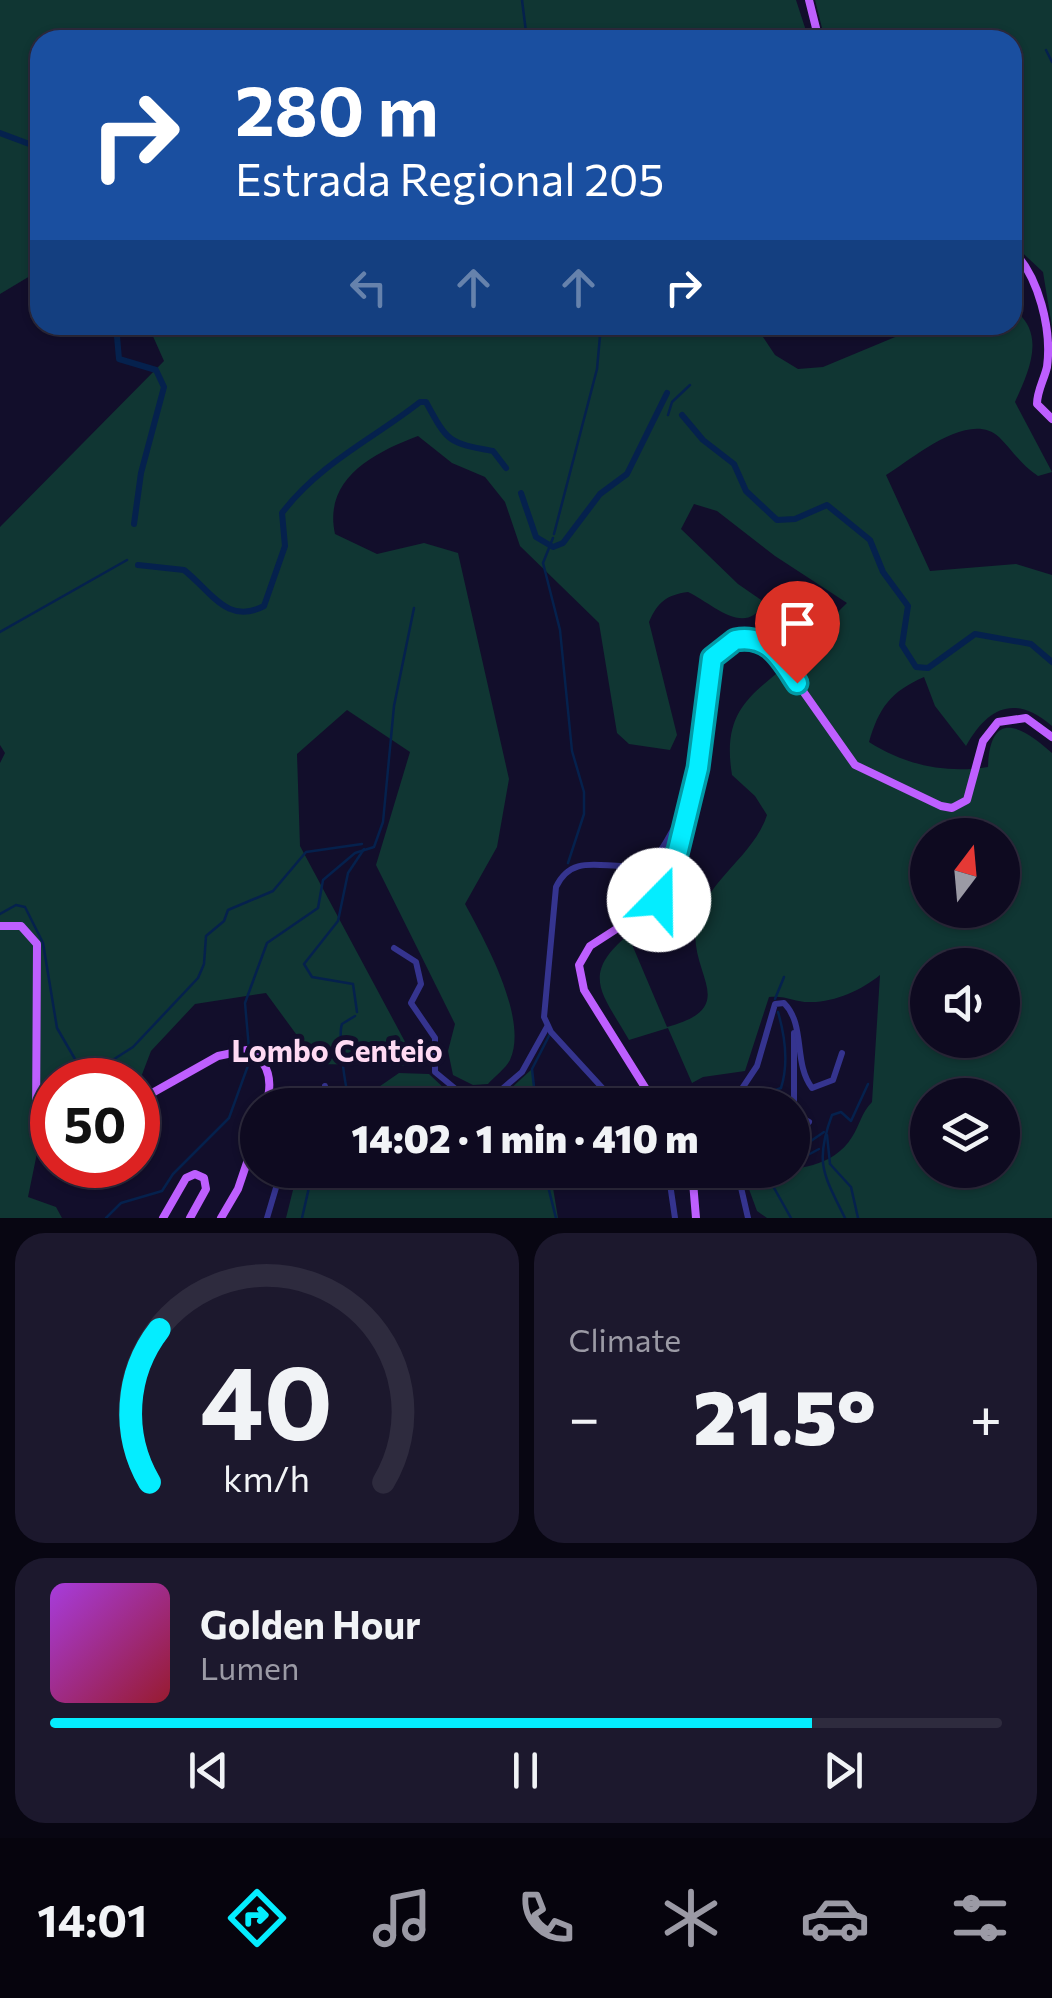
<!DOCTYPE html>
<html lang="en">
<head>
<meta charset="utf-8">
<style>
  :root { --surface:#0e0a20; --page:#1c182d; --text:#f1f3f6; --muted:#9b9aa5; --line:#2e2b3e; --accent:#04edff }
  body { margin:0; font-family:Commissioner,sans-serif; background:var(--page); color:var(--text); height:100vh; display:flex; flex-direction:column; font-size:38px; white-space:nowrap }
  * { box-sizing:border-box; margin:0 }
  p { font-size:32px; color:var(--muted) }
  .icon { flex:none; width:55px; height:55px; fill:none; stroke:currentColor; stroke-width:2; stroke-linecap:round; stroke-linejoin:round }
  .map { position:relative; height:1218px; overflow:hidden }
  .sheet { display:flex; flex-direction:column; gap:15px; padding:15px; background:#080612; flex:1 }
  .sheet>* { flex:none }
  .top-card { position:absolute; left:30px; top:30px; width:992px; height:305px; border-radius:30px; box-shadow:0 2px 8px #0004,0 0 0 2px var(--line); background:#1a4fa0; color:#fff; overflow:hidden }
  .needle { width:65px; rotate:16deg }
  .fabs { position:absolute; left:910px; top:818px; display:grid; gap:20px }
  .fabs a { display:grid; place-items:center; width:110px; height:110px; border-radius:50%; background:var(--surface); box-shadow:0 2px 8px #0004,0 0 0 2px var(--line); font-size:50px }
  .speed { position:absolute; left:30px; top:1058px; display:flex; gap:20px; font-size:50px; font-weight:700; text-align:center }
  .speed>* { display:grid; place-content:center; width:130px; height:130px; border-radius:50%; background:var(--surface); box-shadow:0 2px 8px #0004,0 0 0 2px var(--line); line-height:1 }
  .speed .limit { border:15px solid #d22; background:#fff; color:#111 }
  .pin { position:absolute; display:grid; place-items:center; width:85px; height:85px; color:#fff; margin:-102px -42px; border-radius:50% 50% 50% 0; rotate:-45deg; box-shadow:0 0 10px #0007 }
  .pin .icon { rotate:45deg }
  .me { position:absolute; width:110px; margin:-55px; rotate:22deg; stroke-linejoin:round; filter:drop-shadow(0 0 8px #0008) }
  .turn { display:flex; align-items:center; gap:35px; height:210px; padding:0 40px; font-size:45px }
  .turn .icon { width:130px; height:130px; stroke-width:2.5 }
  .turn b { display:block; font-size:70px; line-height:85px }
  .lanes { display:flex; align-items:center; height:95px; padding:0 40px; background:#0003; justify-content:center; gap:50px; direction:ltr }
  .lanes .off { opacity:.35 }
  .big { font-size:75px; font-weight:800; line-height:1.1 }
  .sheet .tile { flex:1; display:flex; flex-direction:column; justify-content:center; gap:15px; min-width:0; padding:0 35px; border-radius:30px; background:var(--page) }
  .sheet .dial { align-items:center; gap:0 }
  .dial svg { height:260px; overflow:visible; fill:none; stroke:var(--line); stroke-width:7; stroke-linecap:round; text-anchor:middle }
  .dial text { fill:var(--text); stroke:none }
  .song { display:flex; align-items:center; gap:30px }
  .cover { width:120px; height:120px; border-radius:15px; background:linear-gradient(135deg,hsl(280 70% 55%),hsl(350 70% 35%)) }
  .played { height:10px; border-radius:5px; background:linear-gradient(90deg,var(--accent) 80%,var(--line) 80%) }
  .keys { display:flex; justify-content:space-around; direction:ltr }
  .heat { display:flex; justify-content:space-between; align-items:center; font-size:55px; direction:ltr }
  .sheet .tiles { flex:1; display:grid; gap:15px; grid-template-columns:1fr 1fr }
  .tile:last-child { grid-column:span 2 }
  .trip { position:absolute; left:240px; top:1088px; width:570px; height:100px; border-radius:50px; background:var(--surface); box-shadow:0 2px 8px #0004,0 0 0 2px var(--line); font-weight:800; line-height:100px; text-align:center }
  .menu { display:flex; height:160px; justify-content:space-around; align-items:center; background:#06040d; color:var(--muted) }
  .menu .icon { width:70px; height:70px }
  .menu .active { color:var(--accent) }
  .menu b { font-size:45px; color:var(--text) }
  .map>svg:first-child { display:block }
  .green { fill:#103633; fill-rule:evenodd }
  .lines { fill:none; stroke-linecap:round; stroke-linejoin:round }
  .stream { stroke:#05214d; stroke-width:2.5 }
  .canal { stroke:#05214d; stroke-width:6 }
  .minor { stroke:#35348f; stroke-width:6 }
  .major { stroke:#be5fff; stroke-width:8 }
  .route-casing { stroke:#039aa6; stroke-width:25 }
  .route { stroke:#04edff; stroke-width:18 }
  .labels { text-anchor:middle; dominant-baseline:central; stroke-width:10; stroke-linejoin:round; paint-order:stroke }
  .neighbourhood-label { font-size:30px; font-weight:bold; fill:#ffdaf3; stroke:#120e2b }
</style>
</head>
<body>
<div class="map">
<svg width="1052" height="1218" viewBox="0 0 1052 1218">
  <rect width="100%" height="100%" fill="#120e2b"/>
  <g class="green">
    <path d="M0,0H796L809,40H40V270L0,294Z"/>
    <path d="M815,0H1052V327L1043,272L1013,244L1012,40H825Z"/>
    <path d="M1013,309C1047,333 1029,371 1015,402L1052,472L1038,476C1021,465 1013,451 999,437C969,409 912,459 886,475L930,571L1016,564L1052,575V726C1015,694 988,707 966,746L935,706L924,677C890,692 879,708 869,742C905,765 946,774 988,767C990,709 1021,725 1052,753V1218H767L757,1211L742,1170C780,1170 829,1174 852,1137C860,1125 861,1113 872,1102L880,975C862,990 833,1003 809,1002C795,1002 785,995 769,997L745,1071L703,1077L692,1083L668,1028L629,1040C602,993 580,975 628,935L667,1027C742,1007 689,975 696,927C704,881 753,858 767,815L755,796L732,775C720,702 760,692 805,649C821,635 832,616 847,603L775,556L717,511L694,504L681,529L738,584L764,602C746,639 712,603 688,592C666,595 658,602 649,622L677,735L670,750L629,744L617,733L599,623L520,546L505,502L485,477L452,463L418,436C373,453 323,479 335,534L377,554L424,543L458,553L509,779L497,847L465,904C484,939 529,1019 510,1060C506,1068 494,1077 488,1084L473,1085L453,1075L448,1051L455,1024L376,865L410,752L347,710L297,754L300,846L418,1066L318,1064L266,993L195,1004L151,1051L138,1085V1080H52L28,1197L56,1207L62,1218H0V763L5,753L0,745V527L164,361L148,325H755L775,355L798,369L823,367L924,325H1012ZM928,835H1002V910H928ZM928,965H1002V1040H928ZM928,1095H1002V1170H928Z"/>
    <path d="M532,1069L538,1105H487L494,1104Z"/>
    <path d="M399,1073L429,1074L447,1091L475,1105H360V1100Z"/>
    <path d="M298,1170H550L558,1218H286Z"/>
  </g>
  <g class="lines">
    <g class="stream">
      <path d="M522,0L527,40"/>
      <path d="M1046,50L1052,62"/>
      <path d="M668,415L672,402L690,385"/>
      <path d="M554,534L597,369L601,325"/>
      <path d="M550,545L553,538"/>
      <path d="M549,548L543,563L560,630L572,751L584,792V814L568,863"/>
      <path d="M0,632L127,560"/>
      <path d="M0,914L16,905L25,907L43,943L57,1028L79,1066L97,1070L133,1047L198,978L204,964L206,936L224,921L228,910L273,891L306,852L362,844"/>
      <path d="M775,999L784,977"/>
      <path d="M357,1012L353,984L312,977L304,964L338,921L348,873L364,849"/>
      <path d="M769,1097L771,1105"/>
      <path d="M352,1105C345,1095 338,1035 342,1024L355,1016"/>
      <path d="M536,1105L532,1069L551,1032"/>
      <path d="M760,1105L764,1097"/>
      <path d="M765,1105L768,1093L781,1088C789,1063 785,1036 778,1012"/>
      <path d="M827,1135L830,1164L851,1187L858,1218"/>
      <path d="M792,1145H805L824,1132"/>
      <path d="M792,1154L806,1156L819,1149"/>
      <path d="M544,1170L556,1218"/>
      <path d="M764,1170L791,1218"/>
      <path d="M106,1218L121,1203L162,1191L173,1174L229,1118L250,1060L245,1003L267,943L318,908L323,880L355,853L374,847L383,822L394,706L414,608"/>
      <path d="M302,1218L313,1170"/>
      <path d="M845,1218C824,1175 814,1163 832,1115L841,1112L851,1121L868,1084"/>
    </g>
    <g class="canal">
      <path d="M0,133L40,148"/>
      <path d="M40,224L34,237L40,253"/>
      <path d="M116,325L119,359L156,370L164,387L141,473L134,524"/>
      <path d="M682,415L703,440L734,464L746,491L777,520L795,519L827,505L870,540L883,572L908,606L902,645L916,667L928,668L975,634L1031,644L1052,662"/>
      <path d="M521,493L536,537L553,547L563,543L600,494L627,474L667,393"/>
      <path d="M138,565L184,570C210,590 227,626 264,606L285,546L282,513C320,463 373,439 420,402H426C448,443 449,443 493,451L506,468"/>
    </g>
    <g class="minor">
      <path d="M394,948L416,962L421,984L411,1003L435,1038V1072L469,1100L486,1103L522,1072L547,1027"/>
      <path d="M794,1033V1114L809,1122"/>
      <path d="M325,1086L329,1105"/>
      <path d="M618,1105L551,1032L544,1017L556,887C575,846 616,877 648,861C666,853 671,825 686,812"/>
      <path d="M731,1105L757,1066L775,1004L784,1003C806,1025 793,1063 812,1088L833,1080L842,1053"/>
      <path d="M668,1170L675,1218"/>
      <path d="M737,1170L748,1218"/>
      <path d="M267,1218L278,1181L289,1170"/>
    </g>
    <g class="major">
      <path d="M809,0L819,40"/>
      <path d="M1012,250C1039,276 1052,330 1047,367C1044,380 1037,391 1037,404L1052,419"/>
      <path d="M0,926H21L37,944L36,1128L41,1142L52,1146"/>
      <path d="M138,1101L218,1056L247,1050C270,1061 273,1082 266,1105"/>
      <path d="M656,1105L584,990L579,965L590,946L652,906L668,887L697,768L709,664L722,646L742,638L762,641L774,650L855,765L941,806L952,808L967,800L983,741L998,722L1026,718L1052,737"/>
      <path d="M692,1170L696,1218"/>
      <path d="M163,1218L186,1178L195,1174L204,1178L206,1189L190,1218"/>
      <path d="M221,1218L238,1189L258,1130"/>
    </g>
  </g>
  <g class="lines">
    <defs>
      <path id="route" d="M659,900L671,879L698,768L712,658L735,640C769,634 781,659 797,683"/>
    </defs>
    <use href="#route" class="route-casing"/>
    <use href="#route" class="route"/>
  </g>
  <g class="labels">
    <g class="neighbourhood-label">
      <text x="337" y="1049">Lombo Centeio</text>
    </g>
  </g>
</svg>
<div class="fabs">
<a><svg class="needle" viewBox="-14 -14 28 28"><path d="M0-13l5 13h-10z" fill="#e53935"/><path d="M0 13l5-13h-10z" fill="#9b9aa5"/></svg></a>
<a><svg class="icon" aria-label="sound" viewBox="0 0 24 24"><path d="M4 9h4l5-4v14l-5-4H4zM17 9q2 3 0 6"/></svg></a>
<a><svg class="icon" aria-label="layers" viewBox="0 0 24 24"><path d="M12 4l9 5-9 5-9-5zM3 14l9 5 9-5"/></svg></a>
</div>
<div class="speed"><div class="limit">50</div></div>
<div class="pin" style="left:797px;top:683px;background:#d93025"><svg class="icon" aria-label="arrive" viewBox="0 0 24 24"><path d="M6 21V4h12l-3 4 3 4H6"/></svg></div>
<svg class="me" style="left:659px;top:900px" viewBox="-20 -20 40 40"><circle r="19" fill="#fff"/><path d="M0-13L10 11 0 6-10 11z" fill="#04edff"/></svg>
<div class="trip">14:02 · 1 min · 410 m</div>
<div class="top-card">
<div class="turn"><svg class="icon" aria-label="right" viewBox="0 0 24 24"><path d="M7 20v-9h11M14 6l5 5-5 5"/></svg><div><b>280 m</b>Estrada Regional 205</div></div>
<div class="lanes"><svg class="icon off" aria-label="left" viewBox="0 0 24 24"><path d="M17 20v-9H6M10 6l-5 5 5 5"/></svg><svg class="icon off" aria-label="ahead" viewBox="0 0 24 24"><path d="M12 20V5M6 11l6-6 6 6"/></svg><svg class="icon off" aria-label="ahead" viewBox="0 0 24 24"><path d="M12 20V5M6 11l6-6 6 6"/></svg><svg class="icon" aria-label="right" viewBox="0 0 24 24"><path d="M7 20v-9h11M14 6l5 5-5 5"/></svg></div>
</div>
</div>
<section class="sheet">
<div class="tiles">
<div class="tile dial"><svg viewBox="0 0 100 80">
<path d="M14 69A42 42 0 1 1 86 69"/>
<path d="M14 69A42 42 0 0 1 17 22" stroke="#04edff"/>
<text x="50" y="56" font-size="32" font-weight="700">40</text>
<text x="50" y="72" font-size="11">km/h</text>
</svg></div>
<div class="tile"><p>Climate</p>
<div class="heat"><a>−</a><b class="big">21.5°</b><a>+</a></div>
</div>
<div class="tile">
<div class="song"><i class="cover"></i><div><b>Golden Hour</b><p>Lumen</p></div></div>
<div class="played"></div>
<div class="keys"><svg class="icon" aria-label="previous" viewBox="0 0 24 24"><path d="M18 5L8 12l10 7zM5 5v14"/></svg><svg class="icon" aria-label="pause" viewBox="0 0 24 24"><path d="M8 5v14M16 5v14"/></svg><svg class="icon" aria-label="next" viewBox="0 0 24 24"><path d="M6 5l10 7-10 7zM19 5v14"/></svg></div>
</div>
</div>
</section>
<nav class="menu">
<b>14:01</b>
<svg class="icon active" aria-label="directions" viewBox="0 0 24 24"><path d="M12 3l9 9-9 9-9-9zM9 14v-3h6M13 9l2 2-2 2"/></svg>
<svg class="icon" aria-label="music" viewBox="0 0 24 24"><path d="M9 18V5l10-2v13"/><circle cx="6" cy="18" r="3"/><circle cx="16" cy="16" r="3"/></svg>
<svg class="icon" aria-label="phone" viewBox="0 0 24 24"><path d="M5 4h4l2 5-3 2q2 4 5 5l2-3 5 2v4C11 20 4 13 5 4z"/></svg>
<svg class="icon" aria-label="climate" viewBox="0 0 24 24"><path d="M12 3v18M4 7l16 10M4 17L20 7"/></svg>
<svg class="icon" aria-label="car" viewBox="0 0 24 24"><path d="M5 17H2v-5l4-1 3-4h7l3 4 3 1v5h-3M9 17h6M6 11h13"/><circle cx="7" cy="17" r="2"/><circle cx="17" cy="17" r="2"/></svg>
<svg class="icon" aria-label="filters" viewBox="0 0 24 24"><path d="M4 7h16M4 17h16"/><circle cx="9" cy="7" r="2"/><circle cx="15" cy="17" r="2"/></svg>
</nav>
</body>
</html>
